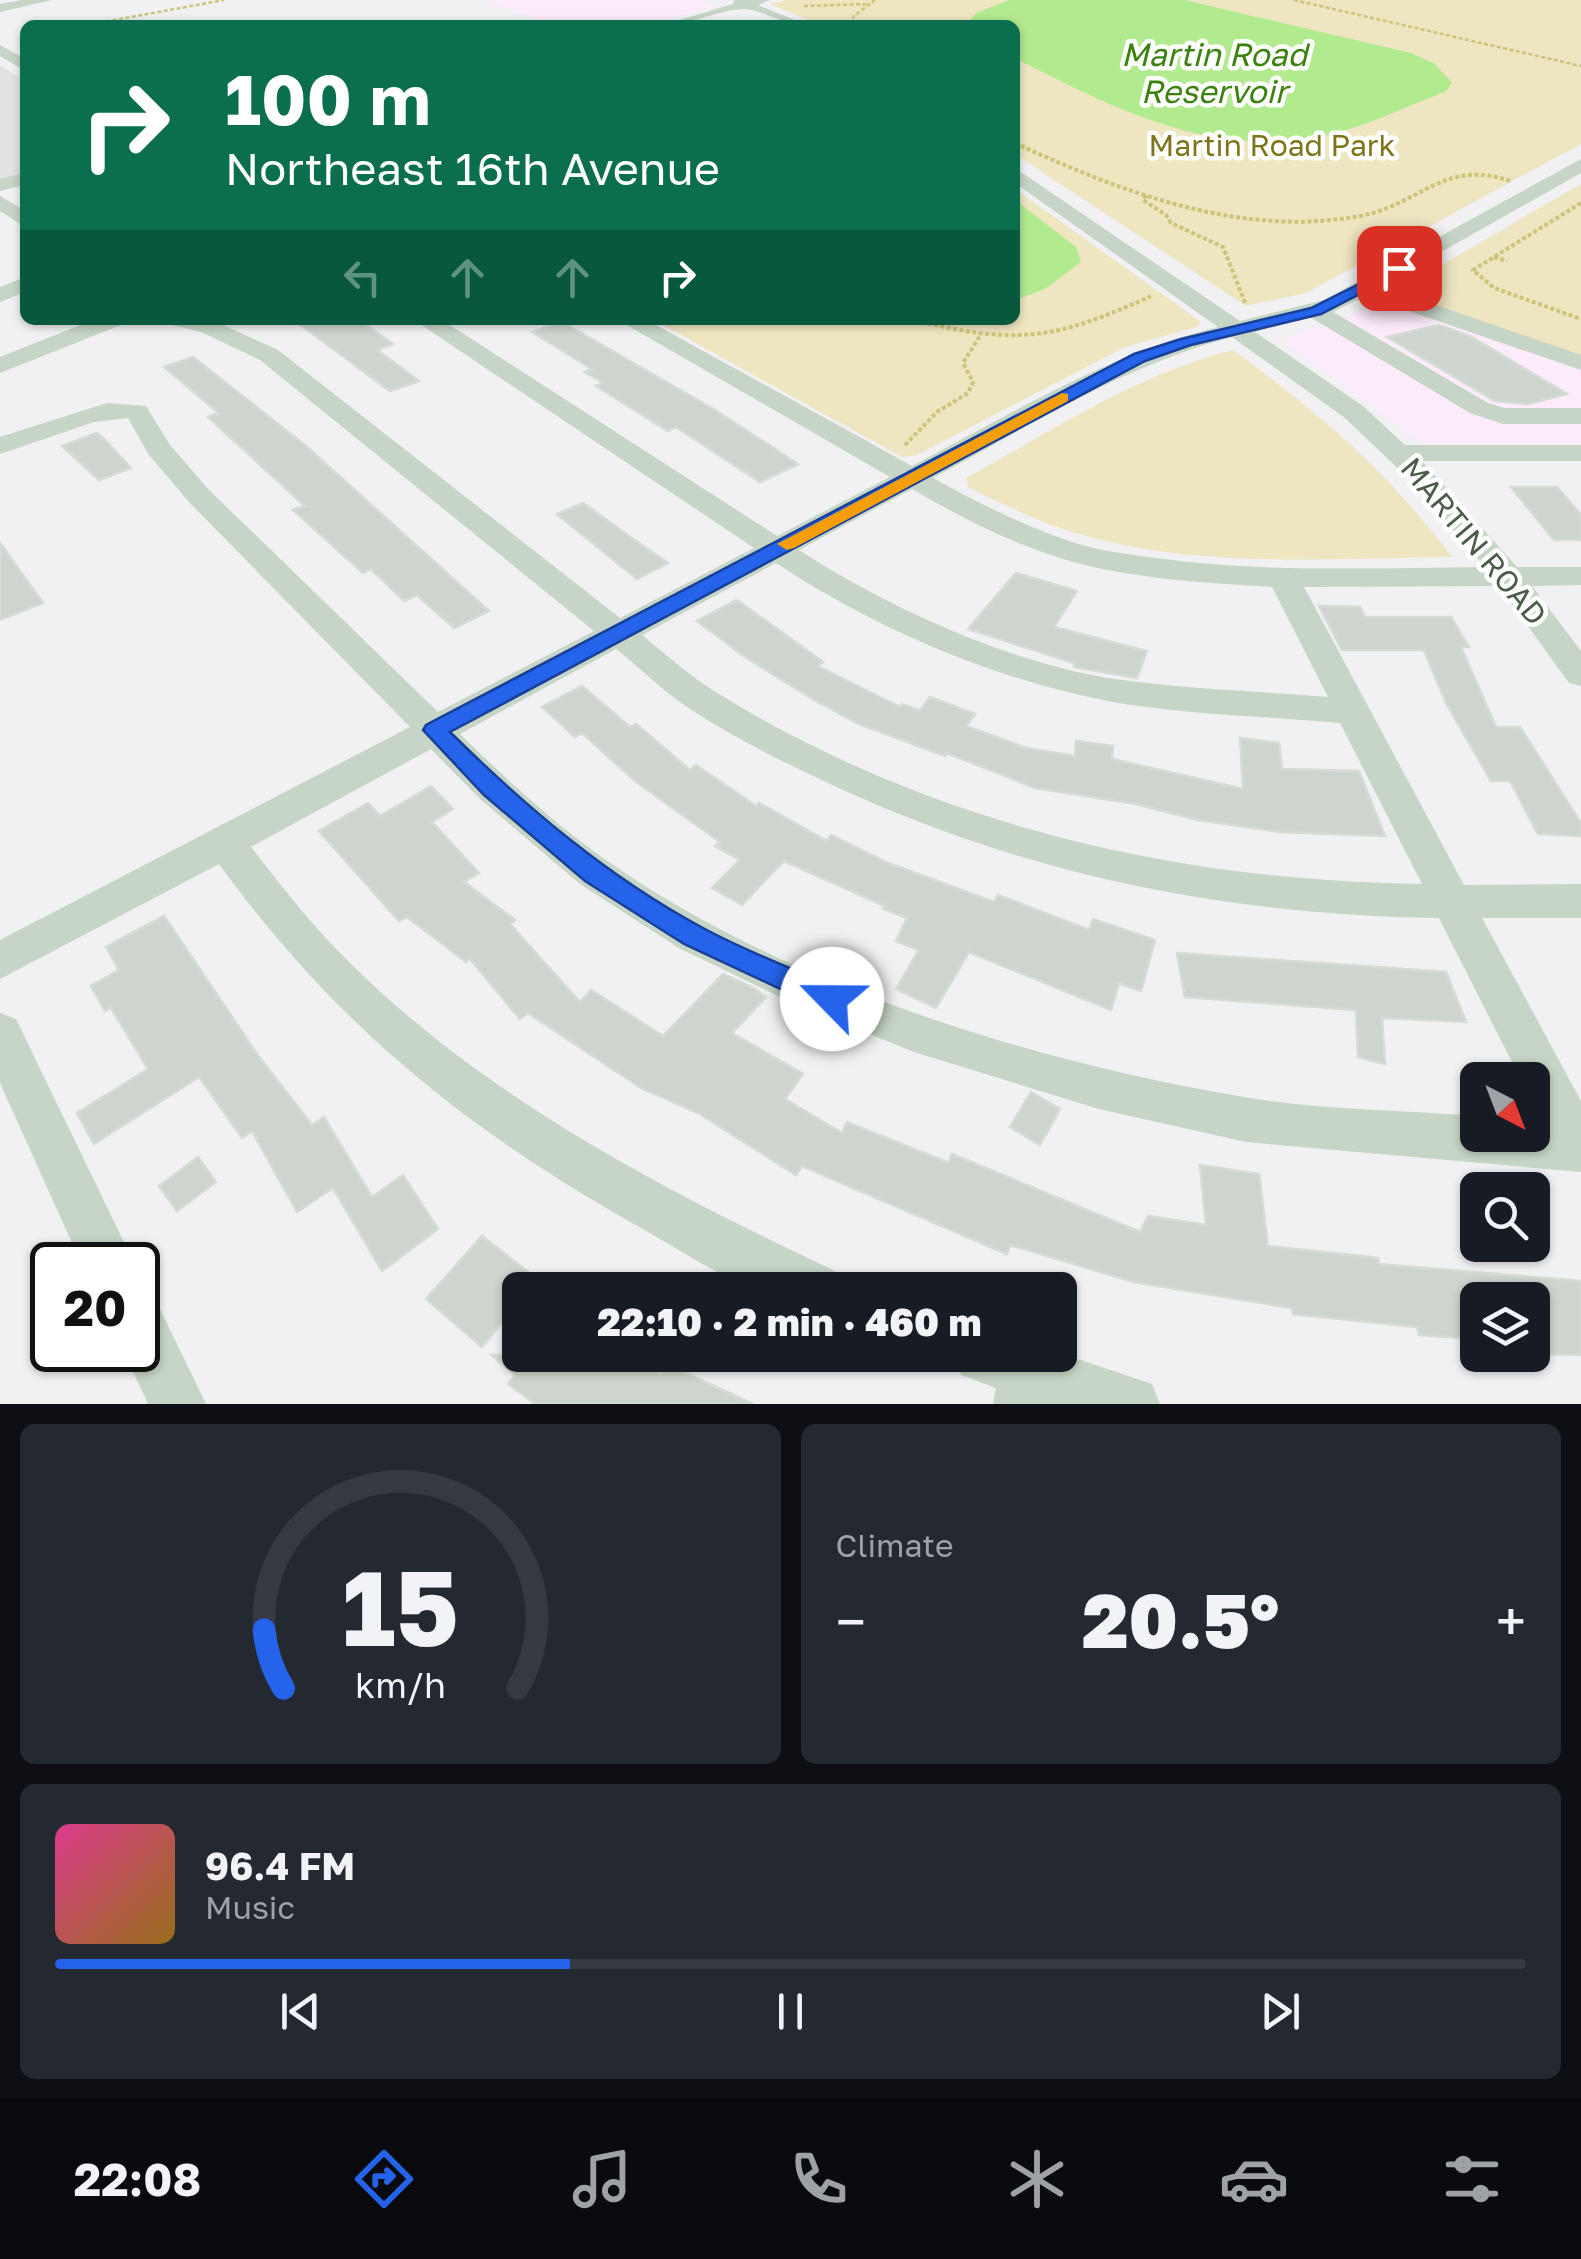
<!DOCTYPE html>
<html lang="en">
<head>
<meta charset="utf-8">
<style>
  :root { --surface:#171b24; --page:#242831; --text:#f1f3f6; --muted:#9ea1a6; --line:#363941; --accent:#2563eb }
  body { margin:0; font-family:"Golos Text",sans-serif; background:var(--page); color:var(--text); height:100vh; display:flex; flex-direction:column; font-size:38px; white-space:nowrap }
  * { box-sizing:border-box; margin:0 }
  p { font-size:32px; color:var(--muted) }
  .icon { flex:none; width:55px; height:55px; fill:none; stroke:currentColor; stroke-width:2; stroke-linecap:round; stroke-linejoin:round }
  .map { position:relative; height:1404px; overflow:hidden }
  .sheet { display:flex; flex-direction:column; gap:20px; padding:20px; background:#0d0f14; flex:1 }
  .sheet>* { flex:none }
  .guide { position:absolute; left:20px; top:20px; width:1000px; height:305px; border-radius:15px; box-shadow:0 2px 8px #0004; background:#0b6e4f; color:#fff; overflow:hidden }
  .needle { width:65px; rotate:138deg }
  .buttons { position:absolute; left:1460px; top:1062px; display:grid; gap:20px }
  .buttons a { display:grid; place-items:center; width:90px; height:90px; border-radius:15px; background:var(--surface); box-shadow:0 2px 8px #0004; font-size:50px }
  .speed { position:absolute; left:30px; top:1242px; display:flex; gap:20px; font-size:50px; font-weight:700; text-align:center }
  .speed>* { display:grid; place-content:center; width:130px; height:130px; border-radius:50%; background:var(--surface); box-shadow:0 2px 8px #0004; line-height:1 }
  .speed .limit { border:5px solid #111; border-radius:15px; background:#fff; color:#111 }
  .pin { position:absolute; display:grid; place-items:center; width:85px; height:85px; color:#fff; margin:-42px; border-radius:20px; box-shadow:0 5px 15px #0006 }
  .me { position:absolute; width:110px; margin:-55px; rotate:293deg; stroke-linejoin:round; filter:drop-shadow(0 0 8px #0008) }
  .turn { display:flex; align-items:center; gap:35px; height:210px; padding:0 40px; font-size:45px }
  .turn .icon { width:130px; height:130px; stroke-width:2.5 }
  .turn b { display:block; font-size:70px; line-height:85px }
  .lanes { display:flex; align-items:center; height:95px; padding:0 40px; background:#0003; justify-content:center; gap:50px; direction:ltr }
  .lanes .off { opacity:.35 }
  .big { font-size:75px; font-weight:800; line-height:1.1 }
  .sheet .widget { flex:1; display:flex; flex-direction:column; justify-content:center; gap:15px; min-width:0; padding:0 35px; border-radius:15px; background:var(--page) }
  .sheet .dial { align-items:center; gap:0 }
  .dial svg { height:260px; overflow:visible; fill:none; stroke:var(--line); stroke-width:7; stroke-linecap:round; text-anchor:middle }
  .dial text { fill:var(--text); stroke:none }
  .song { display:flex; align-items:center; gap:30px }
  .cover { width:120px; height:120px; border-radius:15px; background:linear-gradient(135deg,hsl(330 70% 55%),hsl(40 70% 35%)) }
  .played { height:10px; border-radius:5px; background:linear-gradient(90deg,var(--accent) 35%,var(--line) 35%) }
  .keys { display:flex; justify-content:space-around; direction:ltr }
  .heat { display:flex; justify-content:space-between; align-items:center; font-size:55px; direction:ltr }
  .sheet .tiles { flex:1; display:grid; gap:20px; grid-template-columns:1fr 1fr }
  .widget:last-child { grid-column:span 2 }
  .trip { position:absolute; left:502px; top:1272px; width:575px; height:100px; border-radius:15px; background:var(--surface); box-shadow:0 2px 8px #0004; font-weight:800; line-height:100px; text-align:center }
  .tabs { display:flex; height:160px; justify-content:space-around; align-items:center; background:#090b0e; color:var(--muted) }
  .tabs .icon { width:70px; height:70px }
  .tabs .active { color:var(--accent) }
  .tabs b { font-size:45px; color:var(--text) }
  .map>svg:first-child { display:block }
  .commercial { fill:#fcebfa }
  .education { fill:#e2e2e4 }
  .green { fill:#eee5c1 }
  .water { fill:#b2ea8f }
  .building { fill:#ced5ce; stroke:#d5dbd5; stroke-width:2.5 }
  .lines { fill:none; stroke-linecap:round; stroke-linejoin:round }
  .path-far1 { stroke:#cbc57a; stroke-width:2.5; stroke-dasharray:4 2.5; stroke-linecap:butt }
  .path { stroke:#cbc57a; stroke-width:4; stroke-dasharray:4 2.5; stroke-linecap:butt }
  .minor { fill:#c6d5c5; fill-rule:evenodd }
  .route { fill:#2563eb; stroke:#184099; stroke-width:2.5 }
  .slow { fill:#f59e0b }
  .labels { text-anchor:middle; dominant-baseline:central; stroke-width:9; stroke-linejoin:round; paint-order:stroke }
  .far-park-label { font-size:30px; fill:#7e751a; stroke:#fff }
  .far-street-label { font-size:30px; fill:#4b5d49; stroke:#fff }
  .far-water-label { font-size:32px; font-style:italic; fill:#3c8211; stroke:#fff }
</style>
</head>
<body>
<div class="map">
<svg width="1581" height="1404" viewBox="0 0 1581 1404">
  <rect width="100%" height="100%" fill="#f1f0f3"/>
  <g class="commercial">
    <path d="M485,0H699L718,6L650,25H555Z"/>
    <path d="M1393,293L1581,358V459H1443L1288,345V337L1365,310Z"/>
  </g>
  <path class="education" d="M0,65L25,82V175L0,181Z"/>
  <g class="green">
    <path d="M787,0H1581V144L1306,293L1246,306L1015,154V25H821L770,4Z"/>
    <path d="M1581,184V358L1393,293Z"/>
    <path d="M1015,189L1201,322L1196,327L1125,347L917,455L902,457L654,320H1015Z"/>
    <path d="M1233,350C1320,414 1386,470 1452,557C1337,558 1215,568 1102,540C1055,529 1011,509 968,487L966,478C1052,431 1137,374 1233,350Z"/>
  </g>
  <g class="water">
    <path d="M1010,0H1184L1411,53L1435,64L1452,83L1446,91L1434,96C1401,109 1368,125 1334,133C1216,162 1117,110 1015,58V25H965L978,12Z"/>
    <path d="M1015,200L1076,247L1081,262L1045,289L1015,300Z"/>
  </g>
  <g class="building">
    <path d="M294,320H359L393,344L377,350L419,381L390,391Z"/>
    <path d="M562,322L715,410L798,464L760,482L676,427L668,431L596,386L603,383L585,372L592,369L532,332Z"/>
    <path d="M1439,325L1470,336L1567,394L1527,404L1495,401L1387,337Z"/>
    <path d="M193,357L306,446L489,611L454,628L417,595L404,601L371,569L363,573L293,510L305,506L208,417L219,413L164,367Z"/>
    <path d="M97,433L104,439L131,468L99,480L62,446Z"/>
    <path d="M1511,487H1557L1581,515V540H1554Z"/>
    <path d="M583,503L643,546L668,563L637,579L557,514Z"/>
    <path d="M0,543L43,603L0,620Z"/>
    <path d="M1016,573L1077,591L1054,627L1147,651L1137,678L1074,667V663L968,629Z"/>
    <path d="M737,600L823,662L817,666L900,707L902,704L920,711L930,697L975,714L966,726L1026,748L1075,756L1076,741L1113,746L1112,759L1243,789L1240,738L1279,743L1282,769L1359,771L1385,836L1280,832L1198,820L1136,804L1035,788L947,753L945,756L859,724L816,701L745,657L697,621Z"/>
    <path d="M1319,606L1360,607L1365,617H1451L1469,647H1461L1496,727H1520L1581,823V836L1538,834L1510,781H1491L1446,703L1424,650H1342Z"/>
    <path d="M582,686L630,727L636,724L690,770L696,765L756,806L759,803L827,841L831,835L888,863L994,902L998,895L1089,930L1093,919L1155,940L1141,991L1119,983L1111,1010L969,952L936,1008L896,989L919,950L896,941L907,918L883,909L885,906L784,861L742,905L712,888L740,860L715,846L720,842L635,781L582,733L575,737L542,707Z"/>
    <path d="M431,786L453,809L432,822L479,873L464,882L515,920L510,924L580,1002L591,990L663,1036L723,974L754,988L766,997L732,1033L803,1074L785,1099L842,1133L847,1122L949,1163L952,1154L1140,1232L1148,1216L1206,1225L1200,1165L1259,1174L1268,1246L1378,1258L1379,1264L1581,1281V1355L1547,1354L1532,1315V1300H1478V1339L1419,1335L1417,1327L1293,1314L1292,1308L1134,1282L1010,1245L1007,1254L802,1166L796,1175L698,1113L641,1088L528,1013L520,1019L470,959L466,962L407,917L399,921L319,831L368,803L380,816Z"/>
    <path d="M164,916L257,1054L312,1125L324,1117L372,1197L403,1175L438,1229L382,1271L333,1188L297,1212L252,1131L242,1138L199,1077L94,1144L77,1113L148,1069L111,1008L105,1011L91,986L119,970L106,947Z"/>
    <path d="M1177,953L1446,972L1466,1022L1382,1018L1385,1064L1358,1057L1356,1010L1185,997Z"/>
    <path d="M1031,1092L1060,1109L1040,1145L1010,1127Z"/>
    <path d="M198,1157L216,1182L177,1211L159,1186Z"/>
    <path d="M482,1236L537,1279L528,1290H520V1300L482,1347L426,1299Z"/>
    <path d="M492,1355H632L661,1375L666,1364L753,1404H535L508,1384L515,1375Z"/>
  </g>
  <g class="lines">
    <g class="path-far1">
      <path d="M1294,0L1581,66"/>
      <path d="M804,6L867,4"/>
      <path d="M87,25L224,0"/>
      <path d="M850,25L854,16L875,0"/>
    </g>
    <g class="path">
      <path d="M1015,143C1121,192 1241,238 1360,216C1420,205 1444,158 1510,181"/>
      <path d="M1146,195L1143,200L1166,215L1171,223L1223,247L1246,305"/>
      <path d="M1581,203L1473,270L1494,288L1581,319"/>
      <path d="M1494,257L1507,261"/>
      <path d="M915,320C1016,346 1057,339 1151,296"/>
      <path d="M905,445L937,412L968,393L973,382L963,363L980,336"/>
    </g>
    <g class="minor">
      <path d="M22,0H52L0,12V4Z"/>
      <path d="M734,0H770L758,5L807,25C782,25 764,10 744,9C721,9 691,25 663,25L733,4Z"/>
      <path d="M0,45L25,59V71L0,56Z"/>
      <path d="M1581,159V173L1381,286L1581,355V370L1365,296L1333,312L1488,403L1505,408H1581V424H1503L1470,413L1310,317L1255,332L1363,406L1405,445H1581V461H1422L1517,567H1581V585L1532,586L1581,651V686L1569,683L1499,586L1304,587L1464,885L1581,884V918H1482L1581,1101V1172L1246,1142L1099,1109L914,1052L784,999L679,948L580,884L479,798L431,749L251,847C282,887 313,927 349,962C487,1099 662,1189 835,1271L843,1290C817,1290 783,1296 759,1290C730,1283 678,1249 650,1233C472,1134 340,1030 219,864L0,979V940L410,727L189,502L149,455L128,418L94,422L0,454V437L107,403L146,406L170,445L209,490L438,712L594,631L260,360L201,332L173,325L169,320L217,322L278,350L620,618L754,548L414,320H442L777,536L890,477L618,320H647L912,466C1011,414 1108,354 1218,327L1015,183V168L1240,321L1324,300ZM1232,337L1345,418L1408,478L1485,567C1375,568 1264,573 1155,558C1127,554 1099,551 1072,542C1024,526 978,503 933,478C1031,425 1125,365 1232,337ZM912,489C957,515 1002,539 1051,555C1121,579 1199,582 1272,587L1328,697C1257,691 1185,689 1115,679C1010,663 888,608 799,550ZM776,563C876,629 995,680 1113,702C1187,715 1266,716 1340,723L1422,884C1174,881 926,823 714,691C689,675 665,654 642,635ZM616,649C640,668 662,690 687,707C735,739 789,765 841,789C1031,876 1230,915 1439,918L1521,1080H1532V1103L1542,1122L1532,1121V1135H1478V1116C1400,1110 1320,1110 1244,1097C1034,1062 784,985 609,862C555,825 506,779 460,734Z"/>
      <path d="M25,173V185L0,191V179Z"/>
      <path d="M0,196L25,211V227L0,211Z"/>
      <path d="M25,277V292L0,302V287Z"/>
      <path d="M93,320H125L121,325L0,373V357Z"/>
      <path d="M0,1013L16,1019L135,1265H82L0,1083Z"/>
      <path d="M138,1295L157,1303L206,1404H148L123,1350H138Z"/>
      <path d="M1060,1353L1152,1384L1160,1404H993L996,1388L961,1375L953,1355Z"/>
    </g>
  </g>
  <path class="route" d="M1399,264L1406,268L1404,271L1321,314L1191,345L1145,361L450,732C526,807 608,877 703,928C747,952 796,970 842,990L846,999L842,1008L832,1011L821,1008L684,944L585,881L484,795L423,730L426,725L1134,354L1181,339L1311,308Z"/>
  <path class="slow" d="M1062,393L1068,394V401L794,548L787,550L777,544Z"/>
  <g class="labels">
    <g class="far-park-label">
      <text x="1272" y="145">Martin Road Park</text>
    </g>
    <g class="far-street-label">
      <text transform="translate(1474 541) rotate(50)">MARTIN ROAD</text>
    </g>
    <g class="far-water-label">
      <text x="1214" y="54">Martin Road<tspan x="1214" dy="37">Reservoir</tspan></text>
    </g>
  </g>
</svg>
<div class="buttons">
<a><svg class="needle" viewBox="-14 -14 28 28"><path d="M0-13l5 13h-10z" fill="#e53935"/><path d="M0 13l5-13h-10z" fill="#9ea1a6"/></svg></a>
<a><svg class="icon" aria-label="search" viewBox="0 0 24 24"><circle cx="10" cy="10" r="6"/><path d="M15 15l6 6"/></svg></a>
<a><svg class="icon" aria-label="layers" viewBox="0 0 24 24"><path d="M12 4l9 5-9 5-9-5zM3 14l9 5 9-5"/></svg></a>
</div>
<div class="speed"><div class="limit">20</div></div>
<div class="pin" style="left:1399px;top:268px;background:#d93025"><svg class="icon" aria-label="arrive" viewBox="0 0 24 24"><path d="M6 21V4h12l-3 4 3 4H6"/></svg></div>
<svg class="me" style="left:832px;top:999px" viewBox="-20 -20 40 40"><circle r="19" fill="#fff"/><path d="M0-13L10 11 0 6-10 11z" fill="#2563eb"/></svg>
<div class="trip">22:10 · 2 min · 460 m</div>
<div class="guide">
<div class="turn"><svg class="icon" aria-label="right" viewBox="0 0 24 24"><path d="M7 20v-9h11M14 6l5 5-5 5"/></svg><div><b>100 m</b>Northeast 16th Avenue</div></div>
<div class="lanes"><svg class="icon off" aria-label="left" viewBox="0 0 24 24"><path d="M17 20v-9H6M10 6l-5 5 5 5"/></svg><svg class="icon off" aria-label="ahead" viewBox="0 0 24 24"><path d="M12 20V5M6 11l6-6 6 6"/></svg><svg class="icon off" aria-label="ahead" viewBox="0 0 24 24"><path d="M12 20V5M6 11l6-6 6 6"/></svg><svg class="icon" aria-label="right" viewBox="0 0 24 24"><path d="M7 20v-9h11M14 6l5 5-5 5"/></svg></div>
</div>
</div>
<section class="sheet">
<div class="tiles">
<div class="widget dial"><svg viewBox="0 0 100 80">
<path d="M14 69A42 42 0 1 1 86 69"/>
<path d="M14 69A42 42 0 0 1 8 51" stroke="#2563eb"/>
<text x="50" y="56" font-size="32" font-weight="700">15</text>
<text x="50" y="72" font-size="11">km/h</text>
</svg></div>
<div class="widget"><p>Climate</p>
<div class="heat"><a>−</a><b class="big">20.5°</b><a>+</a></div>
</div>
<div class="widget">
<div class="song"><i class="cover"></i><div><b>96.4 FM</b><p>Music</p></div></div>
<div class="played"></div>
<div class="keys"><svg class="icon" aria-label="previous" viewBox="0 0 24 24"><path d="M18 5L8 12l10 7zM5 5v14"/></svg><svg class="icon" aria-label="pause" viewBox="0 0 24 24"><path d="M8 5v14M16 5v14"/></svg><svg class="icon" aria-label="next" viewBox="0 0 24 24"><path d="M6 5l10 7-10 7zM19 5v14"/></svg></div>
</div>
</div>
</section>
<nav class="tabs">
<b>22:08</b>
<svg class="icon active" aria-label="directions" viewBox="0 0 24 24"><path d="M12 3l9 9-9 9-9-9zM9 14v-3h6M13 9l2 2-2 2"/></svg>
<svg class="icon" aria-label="music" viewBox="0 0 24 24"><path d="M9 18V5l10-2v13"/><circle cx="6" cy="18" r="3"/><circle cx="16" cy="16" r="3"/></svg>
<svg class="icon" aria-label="phone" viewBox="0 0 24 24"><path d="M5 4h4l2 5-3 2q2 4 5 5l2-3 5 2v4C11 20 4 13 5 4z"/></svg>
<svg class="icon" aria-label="climate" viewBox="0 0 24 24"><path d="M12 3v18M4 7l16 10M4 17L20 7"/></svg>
<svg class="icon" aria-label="car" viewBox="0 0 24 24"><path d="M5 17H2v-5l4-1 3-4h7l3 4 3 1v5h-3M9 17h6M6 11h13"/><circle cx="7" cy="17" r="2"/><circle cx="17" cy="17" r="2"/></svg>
<svg class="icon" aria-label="filters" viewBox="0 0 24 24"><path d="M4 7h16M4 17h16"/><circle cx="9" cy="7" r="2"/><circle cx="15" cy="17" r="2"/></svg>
</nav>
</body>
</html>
